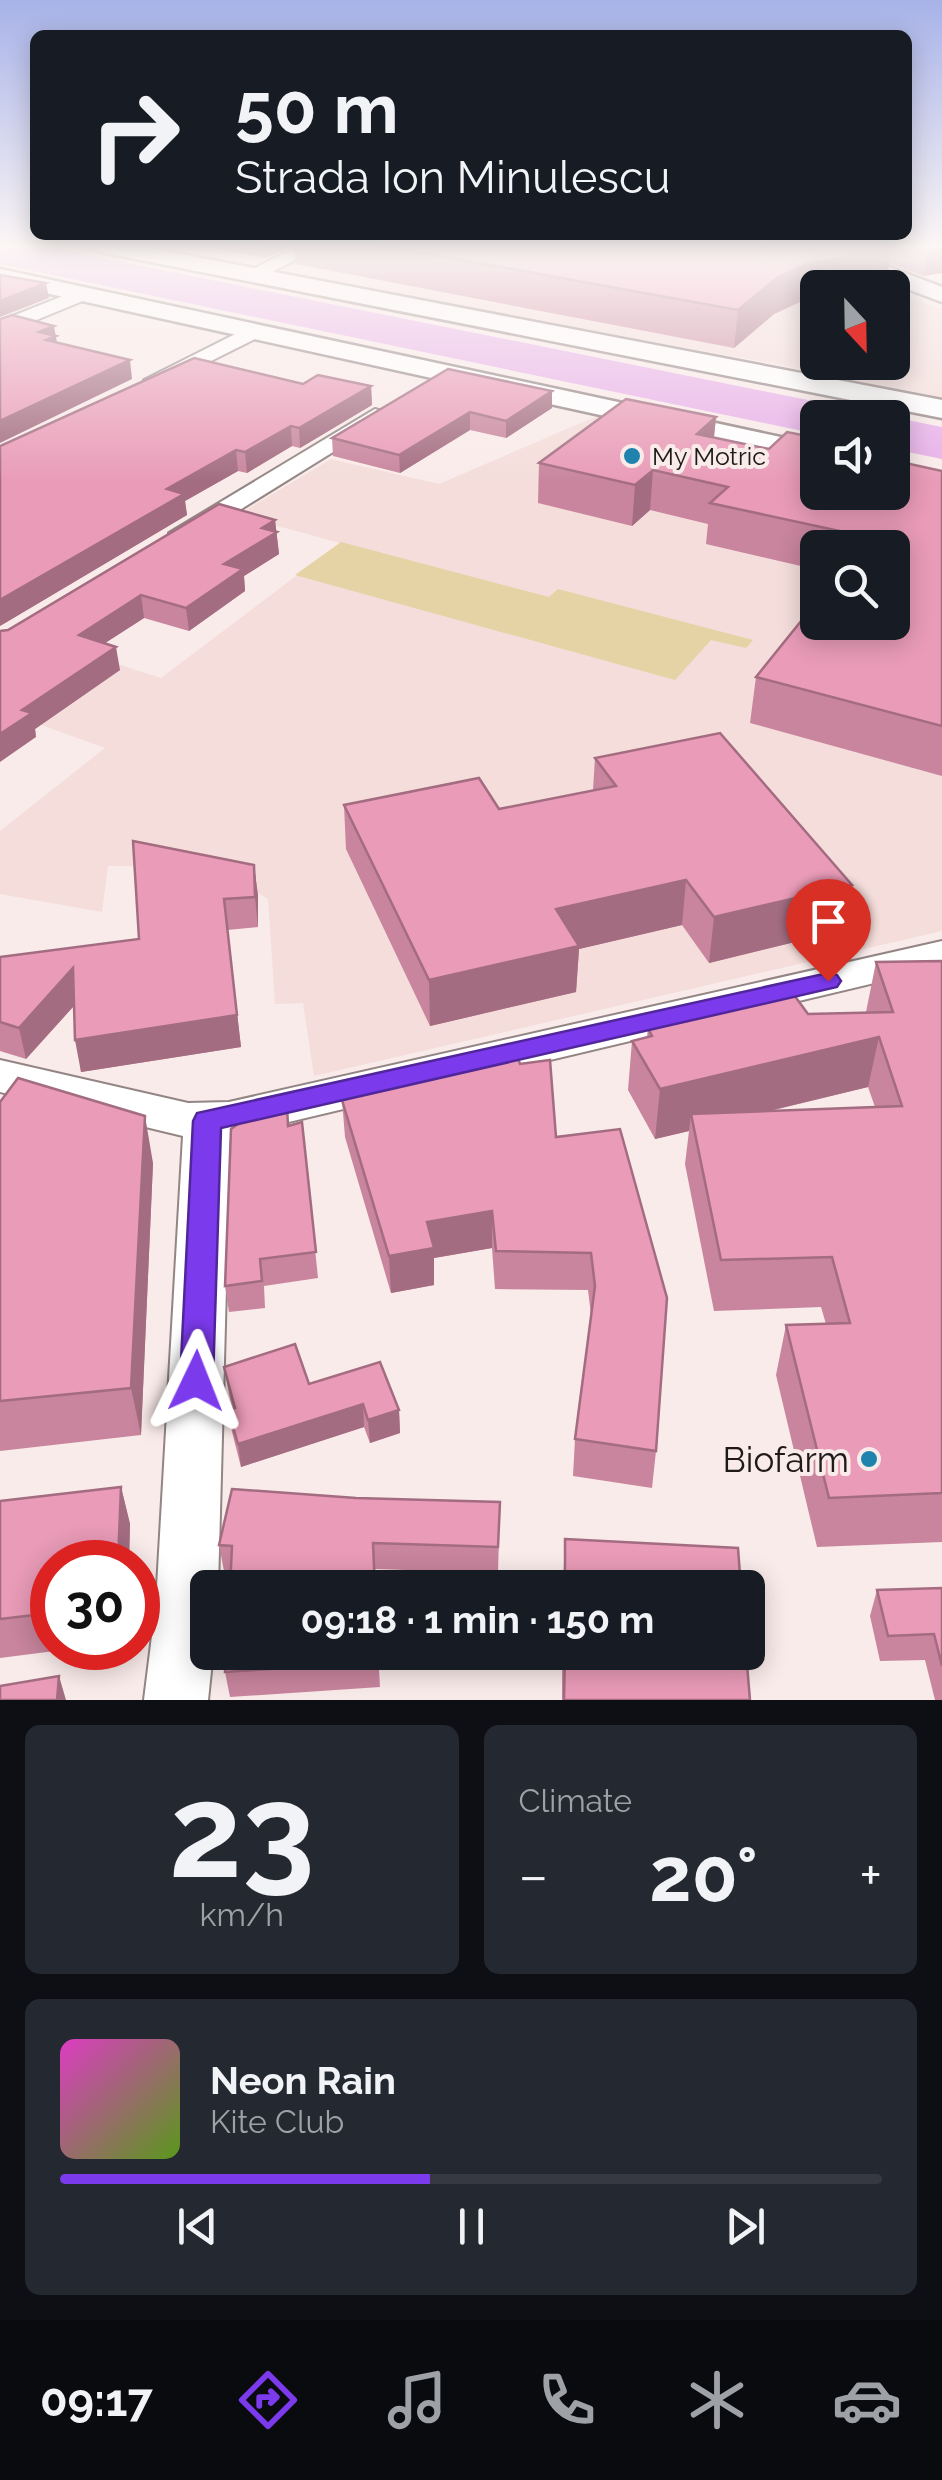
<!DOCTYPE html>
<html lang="en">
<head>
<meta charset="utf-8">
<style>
  :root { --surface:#171b24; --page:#242831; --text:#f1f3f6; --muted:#9ea1a6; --line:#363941; --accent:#7c3aed }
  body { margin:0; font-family:Raleway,sans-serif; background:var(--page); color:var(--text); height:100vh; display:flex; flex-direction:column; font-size:38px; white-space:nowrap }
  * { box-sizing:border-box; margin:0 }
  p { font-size:32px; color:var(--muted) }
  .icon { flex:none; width:55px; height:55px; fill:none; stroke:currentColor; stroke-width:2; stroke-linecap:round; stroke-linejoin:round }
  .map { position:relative; height:1700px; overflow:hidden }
  .sheet { display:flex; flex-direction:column; gap:25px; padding:25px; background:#0d0f14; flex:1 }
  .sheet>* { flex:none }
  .guide { position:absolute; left:30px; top:30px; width:882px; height:210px; border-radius:15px; box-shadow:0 5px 25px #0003; background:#171b24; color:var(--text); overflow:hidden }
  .needle { width:65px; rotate:158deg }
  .buttons { position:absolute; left:800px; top:270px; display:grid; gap:20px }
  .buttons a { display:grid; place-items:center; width:110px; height:110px; border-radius:15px; background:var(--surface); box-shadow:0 5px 25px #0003; font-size:50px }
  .speed { position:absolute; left:30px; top:1540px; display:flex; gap:20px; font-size:50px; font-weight:700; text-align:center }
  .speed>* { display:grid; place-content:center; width:130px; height:130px; border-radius:50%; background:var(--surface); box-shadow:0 5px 25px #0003; line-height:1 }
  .speed .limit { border:15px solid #d22; background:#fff; color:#111 }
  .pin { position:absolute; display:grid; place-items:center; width:85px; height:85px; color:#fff; margin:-102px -42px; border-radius:50% 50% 50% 0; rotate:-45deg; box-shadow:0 0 10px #0007 }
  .pin .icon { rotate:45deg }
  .me { position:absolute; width:110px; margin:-55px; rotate:2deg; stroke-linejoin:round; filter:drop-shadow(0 0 8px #0008) }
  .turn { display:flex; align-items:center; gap:35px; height:210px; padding:0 40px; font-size:45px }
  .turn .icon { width:130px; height:130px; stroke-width:2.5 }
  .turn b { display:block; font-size:70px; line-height:85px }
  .big { font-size:75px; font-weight:700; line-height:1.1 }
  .sheet .tile { flex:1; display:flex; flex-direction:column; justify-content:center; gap:15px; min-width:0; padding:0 35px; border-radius:15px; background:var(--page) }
  .sheet .dial { align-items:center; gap:0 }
  .dial b { font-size:130px; line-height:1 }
  .song { display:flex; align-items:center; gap:30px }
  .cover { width:120px; height:120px; border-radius:15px; background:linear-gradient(135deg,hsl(310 70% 55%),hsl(90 70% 35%)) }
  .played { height:10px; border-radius:5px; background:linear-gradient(90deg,var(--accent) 45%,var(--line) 45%) }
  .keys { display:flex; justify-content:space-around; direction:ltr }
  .heat { display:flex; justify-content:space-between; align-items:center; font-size:55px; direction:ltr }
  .sheet .tiles { flex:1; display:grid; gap:25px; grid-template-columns:1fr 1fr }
  .tile:last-child { grid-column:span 2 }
  .trip { position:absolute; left:190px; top:1570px; width:575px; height:100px; border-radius:15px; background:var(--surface); box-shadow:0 5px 25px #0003; font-weight:700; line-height:100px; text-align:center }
  .tabs { display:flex; height:160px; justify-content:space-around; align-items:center; background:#090b0e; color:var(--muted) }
  .tabs .icon { width:70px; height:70px }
  .tabs .selected { color:var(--accent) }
  .tabs b { font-size:45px; color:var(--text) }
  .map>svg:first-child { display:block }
  .built { fill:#f4ddda; fill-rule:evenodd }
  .green { fill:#e6d3a5 }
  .water { fill:#e7afe9 }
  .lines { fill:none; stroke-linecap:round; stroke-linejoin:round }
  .minor-casing { stroke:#928584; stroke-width:4 }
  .major-casing { stroke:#928584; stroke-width:5 }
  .minor { fill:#fff; fill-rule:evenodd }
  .major { fill:#fff; fill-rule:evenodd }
  .wall { fill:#c8859d; fill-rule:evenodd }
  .shaded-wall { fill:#a36c80 }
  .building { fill:#e99bb7; stroke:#a36c80; stroke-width:2.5 }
  .route { fill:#7c3aed; stroke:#51269a; stroke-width:2.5 }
  .poi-dot { fill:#2083ae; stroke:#f9ebe9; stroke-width:4 }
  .labels { text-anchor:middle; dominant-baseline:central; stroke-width:8; stroke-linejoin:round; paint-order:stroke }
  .far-poi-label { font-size:25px; fill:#1f1a19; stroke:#f9ebe9; text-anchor:start }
  .near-poi-label { font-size:35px; fill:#1f1a19; stroke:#f9ebe9; text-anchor:end }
</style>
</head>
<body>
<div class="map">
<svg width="942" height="1700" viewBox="0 0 942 1700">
  <rect width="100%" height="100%" fill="#f9ebe9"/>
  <g class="built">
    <path d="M317,245H775L883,287L818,288V362H892L893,291L942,309V406L842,385L851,379L776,364L262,270Z"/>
    <path d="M599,415L817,463L818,492L942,490V931L314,1076L303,1003L275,1004L268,899L215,866H108L102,912L0,894V831L105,748L0,710L40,639L161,678L340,543L238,515L331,459L439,484ZM818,548H892V622H818Z"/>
  </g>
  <path class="green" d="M341,542L549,597L558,589L753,640L746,648L711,640L675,680L295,575Z"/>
  <path class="water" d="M0,245H38L942,427V459L893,449L892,418H818L817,434L0,264Z"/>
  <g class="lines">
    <defs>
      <g id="minor">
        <path d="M301,245H325L258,279H244L241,275Z"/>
        <path d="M83,288L93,294L90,298L0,335V321Z"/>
        <path d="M253,325L261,326L264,331L261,336L163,385L155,387L144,380Z"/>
        <path d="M375,409L383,411L387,416L383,421L193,539L183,541L169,533Z"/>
        <path d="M942,941V967L230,1136L218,1588H208V1652H213L208,1700H144L156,1604L183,1136L0,1092V1060L188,1103L229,1102Z"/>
      </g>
      <g id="major">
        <path d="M89,245H134L942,400V418L100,252Z"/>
        <path d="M800,245H831L942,287V302L803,250Z"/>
        <path d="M0,269L818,445V463L0,283Z"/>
      </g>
    </defs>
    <use href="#minor" class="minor-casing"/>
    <use href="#major" class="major-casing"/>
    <use href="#minor" class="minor"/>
    <use href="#major" class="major"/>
  </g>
  <g class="wall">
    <path d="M216,245H293L266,258L216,249Z"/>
    <path d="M294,245H942L924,276L889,263L886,285L818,288V298L802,301L774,314L734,348L296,264Z"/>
    <path d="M448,369L552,408L506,438L470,430L400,473L333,456L332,438Z"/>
    <path d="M303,384L371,386L372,405L300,448L292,446L247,473L238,471L185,501L187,515L0,626Z"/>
    <path d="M716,417L714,437L818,492L942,471V776L750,723L756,677L892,622V548H818V570L706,544L708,524L650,510L632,526L538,503L539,463Z"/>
    <path d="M275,520L279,554L244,576L245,591L189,631L144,618L105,643L120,670L35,729L36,737L8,630Z"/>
    <path d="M595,758L844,930L709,963L682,925L579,949L576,992L430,1026L346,849L344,805L499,809L593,790Z"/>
    <path d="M254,865L258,896V927L227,930L241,1047L81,1072L74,1006L26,1059L0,1051V957L139,939Z"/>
    <path d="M942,961V1542L817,1547L776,1375L786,1325L826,1324L821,1307L714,1311L685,1164L689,1131L655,1139L628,1090L632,1041L647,1037L648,1028L808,1014L866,1012L876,962ZM868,1087L875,1107L770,1111Z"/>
    <path d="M520,1064L556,1137L656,1451L652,1488L573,1476L575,1439L591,1315L588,1290L495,1289L492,1248L434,1258V1285L391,1293L345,1137L342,1100Z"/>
    <path d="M0,1102L153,1163L141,1435L0,1451Z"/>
    <path d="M302,1122L318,1278L264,1286L265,1308L229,1312L225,1286L289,1126Z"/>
    <path d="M224,1367L309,1384L399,1410L400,1433L370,1443L364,1427L241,1467L232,1432L228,1410L232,1409Z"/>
    <path d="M121,1487L130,1524L129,1562H52V1648H78L0,1658V1501Z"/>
    <path d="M356,1498L500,1502L498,1573L375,1569L224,1571L219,1545Z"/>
    <path d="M565,1539L741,1588H563Z"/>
    <path d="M942,1588V1700H935L925,1660L880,1661L870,1616L877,1590Z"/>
    <path d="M378,1652L380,1687L230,1697L225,1672Z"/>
    <path d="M562,1652H746L750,1700H562Z"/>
  </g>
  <g class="shaded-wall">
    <path d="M265,245H293L266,258Z"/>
    <path d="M929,245H942V273L924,276Z"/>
    <path d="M891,249L886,285L872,288H818V298L802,301L774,314L734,348L738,310L778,277L807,264Z"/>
    <path d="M46,283L49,298L0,317V301Z"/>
    <path d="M54,326L59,354L39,332Z"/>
    <path d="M130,360L132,379L0,443V421Z"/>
    <path d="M371,386L372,405L300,448L299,428Z"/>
    <path d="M552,391V408L506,438V421Z"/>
    <path d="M470,412V430L400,473L399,455Z"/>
    <path d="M716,417L712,456L697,434Z"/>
    <path d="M291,426L292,446L247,473L245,452Z"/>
    <path d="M236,450L238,471L185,501L187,515L0,626V600L167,489Z"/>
    <path d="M653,470L650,510L632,526L635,485Z"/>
    <path d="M275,520L279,554L244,576L245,591L189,631L186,608L224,564L262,528Z"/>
    <path d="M141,595L144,618L82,658L79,635Z"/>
    <path d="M116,647L120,670L35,729L36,737L0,762V734L22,710Z"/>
    <path d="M254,865L258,896V927L255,897Z"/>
    <path d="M686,880L682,925L579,949L576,992L430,1026L429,980L556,909Z"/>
    <path d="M852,885L844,930L709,963L714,917Z"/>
    <path d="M224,899L241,1047L81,1072L75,1040Z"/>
    <path d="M73,968L80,999L26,1059L19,1028Z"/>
    <path d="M879,1037L868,1087L694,1129L691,1114L689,1131L655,1139L660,1089Z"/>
    <path d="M145,1116L153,1163L141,1435L131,1388Z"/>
    <path d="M492,1211V1248L434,1258V1285L391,1293L389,1256L427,1222Z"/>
    <path d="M363,1404L364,1427L241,1467L238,1444Z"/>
    <path d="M399,1410L400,1433L370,1443L368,1420Z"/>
    <path d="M121,1487L130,1524L129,1562H118Z"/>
    <path d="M59,1676L66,1700H57Z"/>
  </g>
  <g class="building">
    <path d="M379,245H879L891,249L807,264L778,277L738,310Z"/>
    <path d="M0,275L46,283L0,301Z"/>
    <path d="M12,315L54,326L39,332L56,336L46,340L130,360L0,421V319Z"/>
    <path d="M194,358L303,384L318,375L371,386L299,428L291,426L245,452L236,450L167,489L184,494L0,600V446Z"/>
    <path d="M448,369L552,391L506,421L470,412L399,455L332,438Z"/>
    <path d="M626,399L716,417L697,434L769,449L787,432L818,438V492H892V460L942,471V726L756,677L818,600V622H892V554L900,544L710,503L728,487L653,470L635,485L539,463Z"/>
    <path d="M219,504L275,520L262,528L277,532L224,564L243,569L186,608L141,595L79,635L116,647L22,710L32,713L0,734V631L8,630Z"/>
    <path d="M720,733L852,885L714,917L686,880L556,909L579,946L429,980L344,805L479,778L499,809L616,786L595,758Z"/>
    <path d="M133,841L254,865L255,897L224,899L237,1015L75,1040L73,968L19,1028L0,1022V957L139,939Z"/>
    <path d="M942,961V1493L829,1498L786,1325L850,1323L832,1257L721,1260L691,1114L902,1106L879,1037L660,1089L632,1041L652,1036L648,1028L794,995L808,1014L893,1012L876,962Z"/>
    <path d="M515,1050L520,1064L550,1060L556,1137L620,1129L667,1298L656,1451L575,1439L595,1286L591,1253L496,1251L492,1211L427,1222L434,1248L389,1256L342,1100Z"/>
    <path d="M18,1078L145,1116L131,1388L0,1401V1102Z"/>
    <path d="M287,1105L288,1126L302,1122L316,1252L260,1259L262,1281L225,1286L231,1129L248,1117Z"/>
    <path d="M295,1344L309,1384L380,1362L399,1410L368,1420L363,1404L238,1444L228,1410L235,1408L224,1367Z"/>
    <path d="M121,1487L118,1562H52V1613L0,1619V1501Z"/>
    <path d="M232,1489L356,1498L500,1502L498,1547L373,1543L375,1588H230L232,1546L219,1545Z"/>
    <path d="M565,1539L738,1548L741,1588H565Z"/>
    <path d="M942,1588V1666L934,1634L888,1636L877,1590Z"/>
    <path d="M226,1652H378V1662L225,1672Z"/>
    <path d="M565,1652H746L750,1700H564Z"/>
    <path d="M59,1676L57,1700H0V1686Z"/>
  </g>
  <linearGradient id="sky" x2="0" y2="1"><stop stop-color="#a7b2e8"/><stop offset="0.51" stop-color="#fcf6f5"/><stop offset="1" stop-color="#fcf6f5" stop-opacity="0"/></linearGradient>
  <rect width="942" height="483" fill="url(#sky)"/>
  <path class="route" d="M828,973L837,975L841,981L837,987L221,1128L213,1381L208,1391L196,1395L185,1391L180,1381L193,1121L197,1113Z"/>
  <g class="poi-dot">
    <circle cx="632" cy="456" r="10"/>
    <circle cx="869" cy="1459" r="10"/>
  </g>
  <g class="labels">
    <g class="far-poi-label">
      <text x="652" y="456">My Motric</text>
    </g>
    <g class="near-poi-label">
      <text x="849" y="1459">Biofarm</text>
    </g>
  </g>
</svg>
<div class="buttons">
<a><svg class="needle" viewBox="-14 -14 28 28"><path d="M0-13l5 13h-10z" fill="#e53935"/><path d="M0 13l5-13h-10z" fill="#9ea1a6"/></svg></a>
<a><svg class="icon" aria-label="sound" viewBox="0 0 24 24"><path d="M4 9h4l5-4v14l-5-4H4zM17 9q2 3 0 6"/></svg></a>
<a><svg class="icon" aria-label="search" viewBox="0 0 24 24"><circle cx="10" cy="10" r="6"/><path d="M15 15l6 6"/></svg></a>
</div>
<div class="speed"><div class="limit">30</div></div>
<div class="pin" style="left:828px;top:981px;background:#d93025"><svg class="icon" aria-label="arrive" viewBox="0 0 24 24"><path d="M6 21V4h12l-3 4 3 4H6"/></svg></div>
<svg class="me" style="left:196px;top:1381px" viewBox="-20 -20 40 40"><path d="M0-17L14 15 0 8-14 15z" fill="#7c3aed" stroke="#fff" stroke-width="4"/></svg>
<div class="trip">09:18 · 1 min · 150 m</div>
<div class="guide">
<div class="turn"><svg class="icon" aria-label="right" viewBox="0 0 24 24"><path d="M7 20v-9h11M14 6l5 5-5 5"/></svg><div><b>50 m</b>Strada Ion Minulescu</div></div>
</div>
</div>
<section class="sheet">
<div class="tiles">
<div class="tile dial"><b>23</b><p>km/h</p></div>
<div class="tile"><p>Climate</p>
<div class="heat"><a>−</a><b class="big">20°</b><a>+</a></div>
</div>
<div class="tile">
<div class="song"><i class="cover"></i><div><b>Neon Rain</b><p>Kite Club</p></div></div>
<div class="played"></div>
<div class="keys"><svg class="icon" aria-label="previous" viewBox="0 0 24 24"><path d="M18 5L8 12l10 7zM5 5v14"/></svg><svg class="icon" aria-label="pause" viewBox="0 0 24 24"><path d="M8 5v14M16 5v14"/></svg><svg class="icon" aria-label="next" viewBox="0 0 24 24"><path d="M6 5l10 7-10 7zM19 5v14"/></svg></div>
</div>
</div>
</section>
<nav class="tabs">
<b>09:17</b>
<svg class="icon selected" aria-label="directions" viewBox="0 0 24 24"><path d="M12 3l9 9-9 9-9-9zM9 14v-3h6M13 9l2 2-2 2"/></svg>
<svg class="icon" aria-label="music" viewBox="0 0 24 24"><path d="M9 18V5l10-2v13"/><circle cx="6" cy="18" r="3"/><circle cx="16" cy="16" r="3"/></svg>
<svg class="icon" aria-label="phone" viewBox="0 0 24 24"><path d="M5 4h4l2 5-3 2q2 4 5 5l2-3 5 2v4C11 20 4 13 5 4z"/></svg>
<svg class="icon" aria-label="climate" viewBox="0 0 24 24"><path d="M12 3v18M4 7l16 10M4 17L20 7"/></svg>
<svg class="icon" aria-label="car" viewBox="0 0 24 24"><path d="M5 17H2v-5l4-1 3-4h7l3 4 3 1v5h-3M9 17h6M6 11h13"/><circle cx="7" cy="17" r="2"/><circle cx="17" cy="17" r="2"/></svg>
</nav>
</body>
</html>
